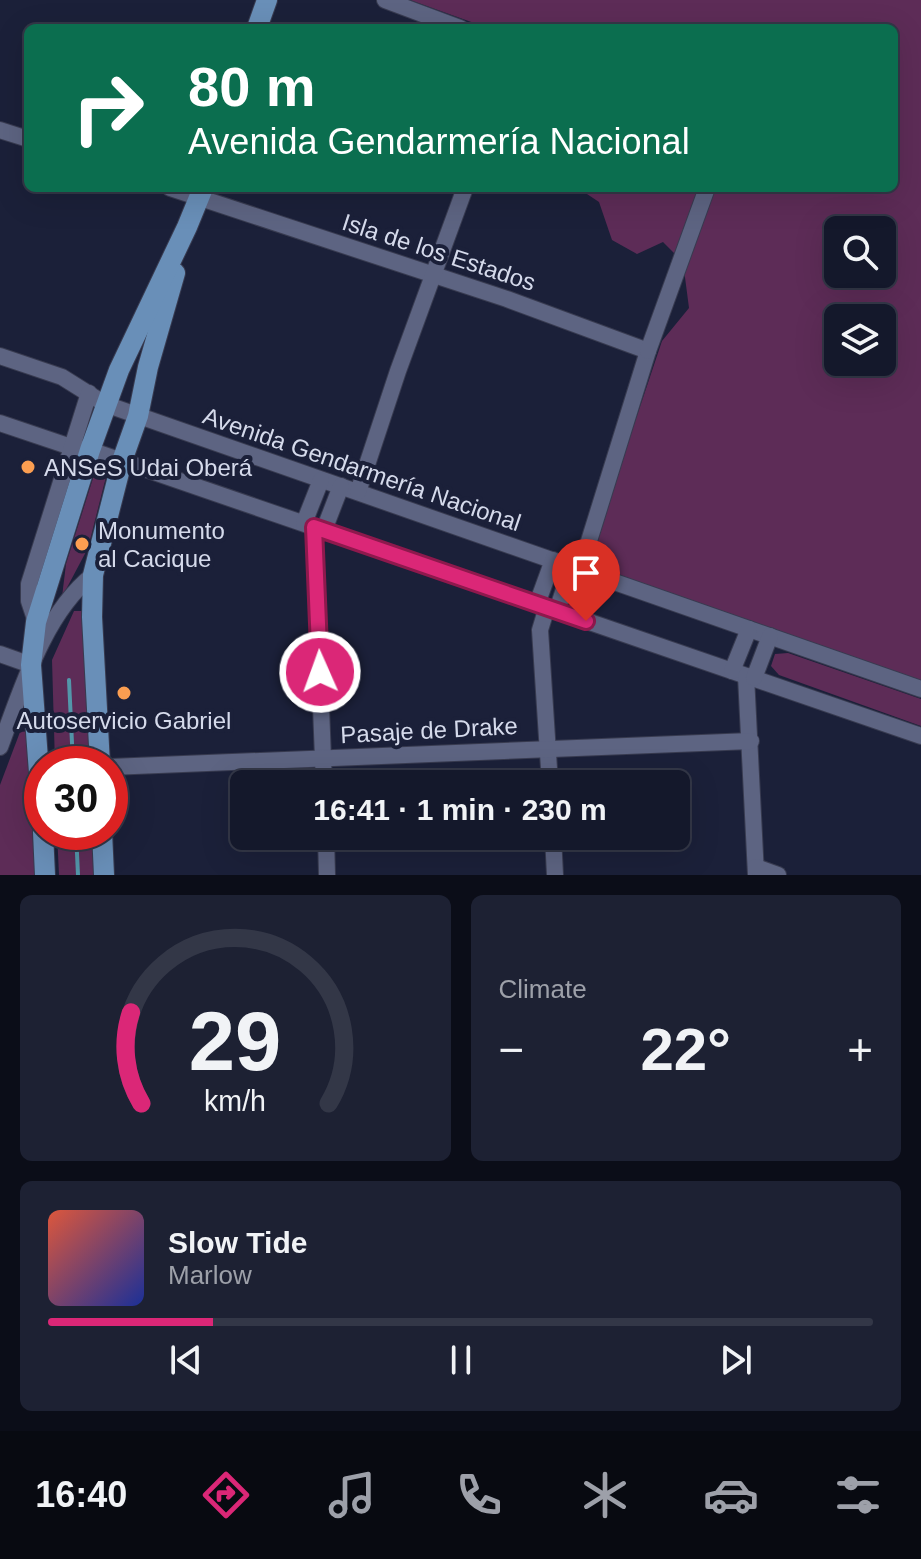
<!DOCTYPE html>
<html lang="en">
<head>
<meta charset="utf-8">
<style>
  :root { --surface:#14182b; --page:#1d2133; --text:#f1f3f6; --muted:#9da0a9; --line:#333747; --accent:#db2777 }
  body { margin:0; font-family:Arial,sans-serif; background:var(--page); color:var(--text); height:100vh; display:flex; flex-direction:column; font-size:30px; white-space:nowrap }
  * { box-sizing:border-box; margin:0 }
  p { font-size:26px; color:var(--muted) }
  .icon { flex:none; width:44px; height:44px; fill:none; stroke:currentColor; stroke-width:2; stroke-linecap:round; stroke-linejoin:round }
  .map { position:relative; height:875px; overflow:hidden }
  .details { display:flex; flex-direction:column; gap:20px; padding:20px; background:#0b0d18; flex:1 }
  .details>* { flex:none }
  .guide { position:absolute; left:24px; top:24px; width:874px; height:168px; border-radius:12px; box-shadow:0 8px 32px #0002,0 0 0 2px var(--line); background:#0b6e4f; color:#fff; overflow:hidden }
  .buttons { position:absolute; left:824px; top:216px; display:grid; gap:16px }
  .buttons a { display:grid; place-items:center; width:72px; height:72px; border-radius:12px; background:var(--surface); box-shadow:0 8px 32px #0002,0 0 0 2px var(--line); font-size:40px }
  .speed { position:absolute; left:24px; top:746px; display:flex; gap:16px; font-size:40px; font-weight:700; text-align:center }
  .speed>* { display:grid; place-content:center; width:104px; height:104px; border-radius:50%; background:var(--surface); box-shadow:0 8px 32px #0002,0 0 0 2px var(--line); line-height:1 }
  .speed .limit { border:12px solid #d22; background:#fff; color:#111 }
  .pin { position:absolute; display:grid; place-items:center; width:68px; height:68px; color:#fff; margin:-82px -34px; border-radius:50% 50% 50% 0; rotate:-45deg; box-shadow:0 0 8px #0007 }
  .pin .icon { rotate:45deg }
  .me { position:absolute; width:88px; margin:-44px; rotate:358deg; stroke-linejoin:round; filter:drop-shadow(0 0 6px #0008) }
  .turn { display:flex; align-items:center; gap:28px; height:168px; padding:0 32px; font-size:36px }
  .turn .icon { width:104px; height:104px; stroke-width:2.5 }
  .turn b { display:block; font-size:56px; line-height:68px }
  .big { font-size:60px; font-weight:700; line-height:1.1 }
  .details .tile { flex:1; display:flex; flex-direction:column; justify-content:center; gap:12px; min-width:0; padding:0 28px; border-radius:12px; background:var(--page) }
  .details .dial { align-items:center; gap:0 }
  .dial svg { height:208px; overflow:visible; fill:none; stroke:var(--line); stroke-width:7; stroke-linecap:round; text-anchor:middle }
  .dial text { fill:var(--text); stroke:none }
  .song { display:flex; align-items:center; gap:24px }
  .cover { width:96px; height:96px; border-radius:12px; background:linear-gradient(135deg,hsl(10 70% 55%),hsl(230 70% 35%)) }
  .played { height:8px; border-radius:4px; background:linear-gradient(90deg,var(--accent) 20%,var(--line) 20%) }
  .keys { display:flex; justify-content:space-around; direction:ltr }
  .heat { display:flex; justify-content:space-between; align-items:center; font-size:44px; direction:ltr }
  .details .tiles { flex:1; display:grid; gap:20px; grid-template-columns:1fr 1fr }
  .tile:last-child { grid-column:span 2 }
  .trip { position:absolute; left:230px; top:770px; width:460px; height:80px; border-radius:12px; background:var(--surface); box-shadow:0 8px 32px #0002,0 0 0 2px var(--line); font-weight:700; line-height:80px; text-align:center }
  .menu { display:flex; height:128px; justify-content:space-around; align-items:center; background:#080a11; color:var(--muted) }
  .menu .icon { width:56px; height:56px }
  .menu .on { color:var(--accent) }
  .menu b { font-size:36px; color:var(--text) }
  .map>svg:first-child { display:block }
  .green { fill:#5d2c57; fill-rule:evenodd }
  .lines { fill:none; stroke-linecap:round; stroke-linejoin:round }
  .stream { stroke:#5397aa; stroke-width:4 }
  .minor-casing { stroke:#383b50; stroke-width:18 }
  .major-casing { stroke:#383b50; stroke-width:22 }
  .minor { stroke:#5d6482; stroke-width:16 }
  .major { stroke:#698fb8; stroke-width:20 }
  .route-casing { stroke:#8e194d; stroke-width:20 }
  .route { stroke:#db2777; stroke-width:14 }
  .poi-dot { fill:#fb9e51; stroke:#1b2039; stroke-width:3 }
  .labels { text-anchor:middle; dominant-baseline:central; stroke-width:8; stroke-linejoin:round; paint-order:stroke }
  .street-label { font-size:24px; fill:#d5daeb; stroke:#1b2039 }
  .poi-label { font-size:24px; fill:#d5daeb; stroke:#1b2039; text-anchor:start }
</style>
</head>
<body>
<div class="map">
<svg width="921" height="875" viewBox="0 0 921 875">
  <rect width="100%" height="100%" fill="#1b2039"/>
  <g class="green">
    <path d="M410,0H921V683L584,574L662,341L689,308L683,262L663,242L637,254L612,240L599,202L578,188H894V28H488ZM838,230H882V274H838ZM838,318H882V362H838Z"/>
    <path d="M107,473L88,548L62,597L66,564L94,475Z"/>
    <path d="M74,611H84L83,649L87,662L91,764H55L52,660Z"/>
    <path d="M788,653L921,699V726L779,675L771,666L775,654Z"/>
    <path d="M31,731L37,875H0V785L20,732Z"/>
    <path d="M57,832H93L95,875H59Z"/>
  </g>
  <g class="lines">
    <g class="stream">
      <path d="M69,680L73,764"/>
      <path d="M76,832L78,875"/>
    </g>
    <defs>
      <g id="minor">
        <path d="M385,0L460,28"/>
        <path d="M0,130L28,139"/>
        <path d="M170,188L507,299L648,351L580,570"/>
        <path d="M648,351L707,188"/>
        <path d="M0,356L62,377L105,404L921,689"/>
        <path d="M0,423L71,447L90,450L921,736"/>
        <path d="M358,492L398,371L465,188"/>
        <path d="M304,523L321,480"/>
        <path d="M314,527L324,784"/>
        <path d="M324,530L341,486"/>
        <path d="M537,604L553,560"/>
        <path d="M547,607L540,630L550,784"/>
        <path d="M557,611L571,567"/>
        <path d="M37,625L29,601V584L89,393"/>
        <path d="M0,654L31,665"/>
        <path d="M732,671L749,629"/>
        <path d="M746,676L756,875"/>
        <path d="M754,678L770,636"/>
        <path d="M0,747C21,691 44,613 93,575"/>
        <path d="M110,767L751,741"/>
        <path d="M326,836L327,875"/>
        <path d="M553,836L555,875"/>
        <path d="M756,867L778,875"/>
      </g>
      <g id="major">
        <path d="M257,28L267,0"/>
        <path d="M100,764L92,617L93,575L122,461L138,416L148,367L175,273"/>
        <path d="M42,813L31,665L36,622L90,450L119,370L187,227L203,188"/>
        <path d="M43,832L45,875"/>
        <path d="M102,832L104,875"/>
      </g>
    </defs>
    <use href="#minor" class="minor-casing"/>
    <use href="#major" class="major-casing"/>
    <use href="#minor" class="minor"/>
    <use href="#major" class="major"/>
  </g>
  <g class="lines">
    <defs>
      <path id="route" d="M320,672L314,527L586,621"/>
    </defs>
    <use href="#route" class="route-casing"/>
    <use href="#route" class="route"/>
  </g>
  <g class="poi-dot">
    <circle cx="28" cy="467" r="8"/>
    <circle cx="82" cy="544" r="8"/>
    <circle cx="124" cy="693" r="8"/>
  </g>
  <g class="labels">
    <g class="street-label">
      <text transform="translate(439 252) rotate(18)">Isla de los Estados</text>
      <text transform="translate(362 469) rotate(19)">Avenida Gendarmería Nacional</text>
      <text transform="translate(429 730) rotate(-3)">Pasaje de Drake</text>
    </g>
    <g class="poi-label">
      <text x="44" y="467">ANSeS Udai Oberá</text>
      <text x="98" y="530">Monumento<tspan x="98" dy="28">al Cacique</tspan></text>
      <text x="124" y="720" text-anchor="middle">Autoservicio Gabriel</text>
    </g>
  </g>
</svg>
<div class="buttons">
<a><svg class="icon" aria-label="search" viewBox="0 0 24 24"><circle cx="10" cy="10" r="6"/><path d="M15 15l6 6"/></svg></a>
<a><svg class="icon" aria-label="layers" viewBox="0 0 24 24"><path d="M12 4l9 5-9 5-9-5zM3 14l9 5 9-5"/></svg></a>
</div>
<div class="speed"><div class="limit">30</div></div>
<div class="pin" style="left:586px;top:621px;background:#d93025"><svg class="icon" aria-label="arrive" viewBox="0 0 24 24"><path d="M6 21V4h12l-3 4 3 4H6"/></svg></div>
<svg class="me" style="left:320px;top:672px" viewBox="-20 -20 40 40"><circle r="17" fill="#db2777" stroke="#fff" stroke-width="3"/><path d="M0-11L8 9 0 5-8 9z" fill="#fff"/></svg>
<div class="trip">16:41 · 1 min · 230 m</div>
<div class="guide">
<div class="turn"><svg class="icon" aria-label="right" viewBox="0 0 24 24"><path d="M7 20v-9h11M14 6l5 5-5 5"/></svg><div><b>80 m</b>Avenida Gendarmería Nacional</div></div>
</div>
</div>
<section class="details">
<div class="tiles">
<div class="tile dial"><svg viewBox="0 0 100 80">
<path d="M14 69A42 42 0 1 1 86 69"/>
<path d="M14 69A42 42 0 0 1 10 34" stroke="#db2777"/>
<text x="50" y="56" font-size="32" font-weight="700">29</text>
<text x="50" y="72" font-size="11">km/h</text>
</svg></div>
<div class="tile"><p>Climate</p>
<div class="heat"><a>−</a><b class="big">22°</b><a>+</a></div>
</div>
<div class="tile">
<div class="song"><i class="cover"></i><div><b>Slow Tide</b><p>Marlow</p></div></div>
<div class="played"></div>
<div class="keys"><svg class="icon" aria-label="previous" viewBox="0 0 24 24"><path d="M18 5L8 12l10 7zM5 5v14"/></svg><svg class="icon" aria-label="pause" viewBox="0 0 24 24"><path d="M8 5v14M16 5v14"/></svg><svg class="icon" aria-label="next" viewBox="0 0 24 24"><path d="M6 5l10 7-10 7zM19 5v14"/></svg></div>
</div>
</div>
</section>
<nav class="menu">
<b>16:40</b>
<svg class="icon on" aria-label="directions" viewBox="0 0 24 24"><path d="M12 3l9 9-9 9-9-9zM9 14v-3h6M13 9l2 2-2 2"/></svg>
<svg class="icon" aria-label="music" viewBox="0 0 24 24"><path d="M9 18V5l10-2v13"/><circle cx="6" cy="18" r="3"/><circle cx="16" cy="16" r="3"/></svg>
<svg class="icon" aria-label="phone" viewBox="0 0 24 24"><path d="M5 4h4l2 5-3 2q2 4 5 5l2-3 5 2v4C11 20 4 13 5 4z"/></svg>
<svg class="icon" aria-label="climate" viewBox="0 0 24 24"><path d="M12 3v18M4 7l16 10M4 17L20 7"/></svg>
<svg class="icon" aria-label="car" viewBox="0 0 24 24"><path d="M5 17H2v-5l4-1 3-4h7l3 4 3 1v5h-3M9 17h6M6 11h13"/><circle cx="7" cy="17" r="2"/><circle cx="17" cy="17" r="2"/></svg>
<svg class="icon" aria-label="filters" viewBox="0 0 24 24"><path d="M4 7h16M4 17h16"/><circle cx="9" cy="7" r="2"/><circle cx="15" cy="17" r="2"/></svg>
</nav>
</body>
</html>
